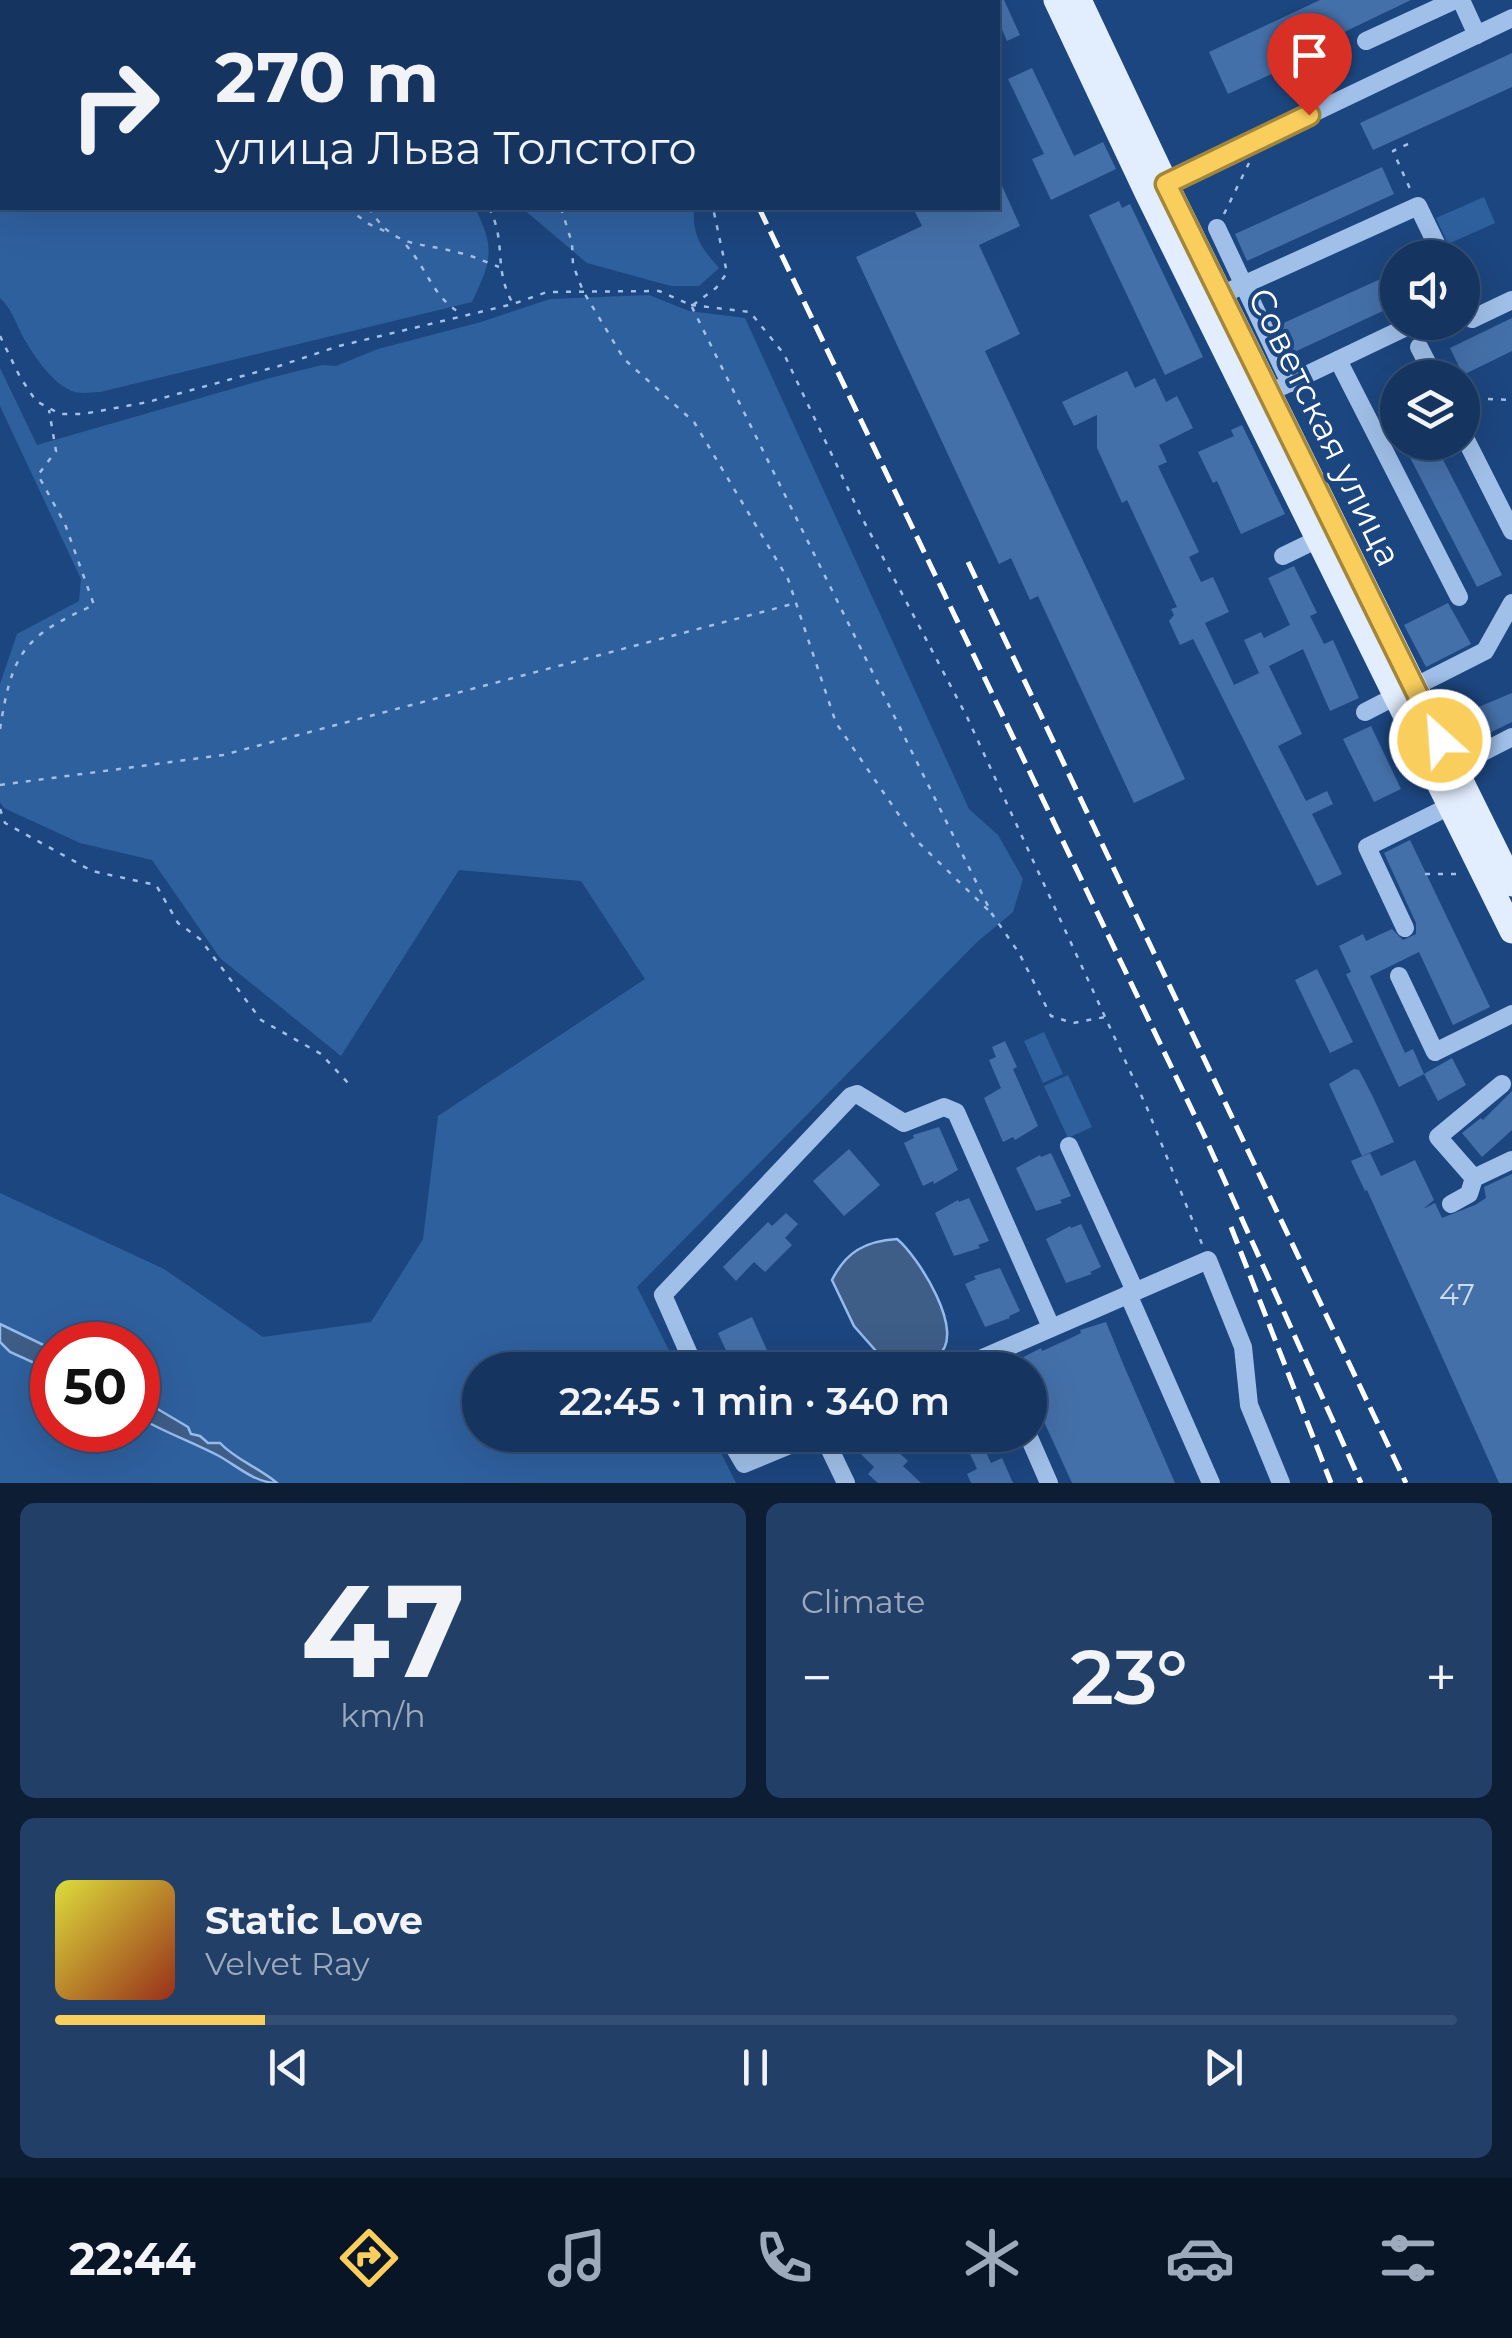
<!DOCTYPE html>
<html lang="en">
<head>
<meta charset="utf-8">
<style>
  :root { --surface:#15345f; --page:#223f68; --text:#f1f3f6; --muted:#9daabd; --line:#344f74; --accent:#f9ce5d }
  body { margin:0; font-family:Montserrat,sans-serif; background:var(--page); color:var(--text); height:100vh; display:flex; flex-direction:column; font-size:38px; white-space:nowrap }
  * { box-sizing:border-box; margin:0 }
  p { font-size:32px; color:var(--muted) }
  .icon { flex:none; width:55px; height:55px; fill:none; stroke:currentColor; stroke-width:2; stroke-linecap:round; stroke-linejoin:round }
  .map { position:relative; height:1483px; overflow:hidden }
  .details { display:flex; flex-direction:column; gap:20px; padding:20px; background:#0c1d34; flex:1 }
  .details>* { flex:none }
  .guide { position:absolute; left:0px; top:0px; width:1000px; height:210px; box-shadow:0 10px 40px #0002,0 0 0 2px var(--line); background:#15345f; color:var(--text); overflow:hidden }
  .buttons { position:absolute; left:1380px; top:240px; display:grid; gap:20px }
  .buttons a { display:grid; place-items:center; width:100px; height:100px; border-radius:50%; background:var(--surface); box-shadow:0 10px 40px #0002,0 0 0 2px var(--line); font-size:50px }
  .speed { position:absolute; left:30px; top:1322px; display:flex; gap:20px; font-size:50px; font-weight:700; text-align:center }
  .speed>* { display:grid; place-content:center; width:130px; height:130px; border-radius:50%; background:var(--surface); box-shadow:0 10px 40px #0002,0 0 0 2px var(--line); line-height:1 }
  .speed .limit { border:15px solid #d22; background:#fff; color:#111 }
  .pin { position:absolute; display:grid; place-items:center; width:85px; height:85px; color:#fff; margin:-102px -42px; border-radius:50% 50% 50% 0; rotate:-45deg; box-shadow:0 0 10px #0007 }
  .pin .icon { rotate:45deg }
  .me { position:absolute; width:110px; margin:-55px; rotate:334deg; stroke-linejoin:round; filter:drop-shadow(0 0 8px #0008) }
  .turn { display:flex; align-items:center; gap:35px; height:210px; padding:0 50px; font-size:45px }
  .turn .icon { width:130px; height:130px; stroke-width:2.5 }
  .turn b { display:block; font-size:70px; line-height:85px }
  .big { font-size:75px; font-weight:600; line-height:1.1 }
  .details .tile { flex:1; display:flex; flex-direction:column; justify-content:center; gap:15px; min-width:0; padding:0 35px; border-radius:15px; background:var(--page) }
  .details .dial { align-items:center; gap:0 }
  .dial b { font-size:130px; line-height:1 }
  .song { display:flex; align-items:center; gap:30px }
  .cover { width:120px; height:120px; border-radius:15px; background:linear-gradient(135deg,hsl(60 70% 55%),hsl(10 70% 35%)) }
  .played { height:10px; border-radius:5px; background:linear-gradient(90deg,var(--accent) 15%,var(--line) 15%) }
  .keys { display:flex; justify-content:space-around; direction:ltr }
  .heat { display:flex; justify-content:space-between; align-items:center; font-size:55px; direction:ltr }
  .details .tiles { flex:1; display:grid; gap:20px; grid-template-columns:1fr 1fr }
  .tile:last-child { grid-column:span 2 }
  .trip { position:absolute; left:462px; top:1352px; width:585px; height:100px; border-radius:50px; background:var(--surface); box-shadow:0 10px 40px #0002,0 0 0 2px var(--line); font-weight:600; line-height:100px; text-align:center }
  .menu { display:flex; height:160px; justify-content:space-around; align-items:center; background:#081526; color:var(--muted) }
  .menu .icon { width:70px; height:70px }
  .menu .on { color:var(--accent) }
  .menu b { font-size:45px; color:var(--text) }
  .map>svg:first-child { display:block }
  .green { fill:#2f609e; fill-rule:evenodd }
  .water { fill:#3e5d87; stroke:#93bbeb; stroke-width:2.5 }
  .building { fill:#4470a9 }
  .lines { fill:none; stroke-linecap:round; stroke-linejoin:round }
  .path { stroke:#a0c0e9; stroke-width:2.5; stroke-dasharray:5 8; stroke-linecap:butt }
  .minor { stroke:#a0c0e9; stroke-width:18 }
  .major { stroke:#e2edfe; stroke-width:25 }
  .rail { stroke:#fff; stroke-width:5; stroke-dasharray:18 8; stroke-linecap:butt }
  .route-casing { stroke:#a2863c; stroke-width:25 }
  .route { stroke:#f9ce5d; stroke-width:18 }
  .labels { text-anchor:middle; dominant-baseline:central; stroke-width:8; stroke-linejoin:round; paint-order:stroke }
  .number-label { font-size:30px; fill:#d0dbea }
  .street-label { font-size:35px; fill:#fff; stroke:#1c467f }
</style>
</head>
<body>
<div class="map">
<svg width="1512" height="1483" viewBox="0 0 1512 1483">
  <rect width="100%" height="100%" fill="#1c467f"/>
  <g class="green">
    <path d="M0,0H376L378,2H2V208H475C496,250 491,261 472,302L100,392C93,392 82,394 75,392C52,385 32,353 21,333C15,320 10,307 0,298Z"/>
    <path d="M1484,197L1495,223L1448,244L1436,218Z"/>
    <path d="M522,208H694C692,235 701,248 719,268L699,286H671L587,263Z"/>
    <path d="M649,295L689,311L745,318L969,809L998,835L1023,879L1013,912L977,942L637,1287L679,1370H480V1435H712L736,1483H0V1193L164,1269L263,1337L371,1322L423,1239L438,1116L645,979L581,881L459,870L341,1056L220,958L152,860L80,843L4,808L0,802V684L17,634L79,601L81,579L0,406V368L37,445L270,378L322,365L336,366L378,349L481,322L550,299ZM52,1345H138V1430H52Z"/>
    <path d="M1044,1032L1063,1074L1043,1083L1024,1041Z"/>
    <path d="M1068,1075L1092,1127L1068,1138L1044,1086Z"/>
  </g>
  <g class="water">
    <path d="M897,1239C917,1255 969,1335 937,1356C925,1364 905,1366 891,1368L854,1326L832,1280C846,1252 865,1241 897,1239Z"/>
    <path d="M0,1324L52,1349V1371L10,1352L0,1342Z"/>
    <path d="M138,1403L147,1411L156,1408L188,1427L191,1434L200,1436L208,1443H220C236,1460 258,1467 277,1483C255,1483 237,1466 219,1456C192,1442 164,1432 138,1417Z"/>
  </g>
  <g class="building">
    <path d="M998,0H1004L1020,35L1007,41L998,20Z"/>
    <path d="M1320,0H1411L1338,35L1341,42L1228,94L1209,52Z"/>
    <path d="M1512,53V87L1373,150L1360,123Z"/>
    <path d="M1032,68L1074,156L1103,142L1116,169L1051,200L1032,159L1044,154L1008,79Z"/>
    <path d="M1382,167L1394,194L1247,261L1235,234Z"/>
    <path d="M998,177L1020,226L979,245L1020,334L985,351L1185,779L1134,803L1038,596L1030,600L1011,558L999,564L856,257L922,226L913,208H998Z"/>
    <path d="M1119,201L1122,208L1130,204L1203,357L1165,375L1089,215Z"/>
    <path d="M1398,271V304L1290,354L1277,326Z"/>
    <path d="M1512,318V351L1463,375L1450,348Z"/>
    <path d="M1127,371L1135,388L1155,378L1166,402L1177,396L1193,428L1159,445L1167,462L1158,466L1199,552L1189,557L1201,582L1213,577L1229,612L1205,623L1234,685L1259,673L1244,640L1261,632L1264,638L1290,625L1268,578L1294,566L1317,613L1310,616L1324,644L1333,640L1359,698L1330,711L1303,649L1269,666L1302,734L1278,746L1306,801L1327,791L1333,804L1312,814L1342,874L1317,886L1193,639L1180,645L1169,621L1174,615L1171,609L1177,607L1127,500L1122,503L1097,448V415L1074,426L1062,402Z"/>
    <path d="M1242,425L1285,514L1241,534L1217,481L1213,483L1198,452L1234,436L1231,430Z"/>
    <path d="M1402,442H1434L1502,575L1477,587Z"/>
    <path d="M1448,603L1471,644L1426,667L1404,625Z"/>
    <path d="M1512,693V722L1477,739L1464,713Z"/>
    <path d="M1371,726L1401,789L1374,802L1343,739Z"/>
    <path d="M1410,840L1490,1007L1453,1025L1419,952L1370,976L1405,1053L1413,1049L1424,1074L1399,1087L1346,974L1351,972L1339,946L1363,934L1366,941L1392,929L1403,940L1416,934V923L1384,853Z"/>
    <path d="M1317,969L1353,1042L1330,1053L1295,980Z"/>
    <path d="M1005,1041L1017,1067L1013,1069L1038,1126L1015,1140L1013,1137L1003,1142L984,1098L1001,1088L989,1060L996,1057L992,1047Z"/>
    <path d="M1452,1058L1466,1085L1438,1101L1424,1074Z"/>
    <path d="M1354,1069L1359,1070L1372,1095L1394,1142L1362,1156L1329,1084Z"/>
    <path d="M1512,1091V1130L1482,1157L1462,1133L1481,1118L1483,1120Z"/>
    <path d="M939,1127L958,1170L934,1184L933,1181L923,1186L904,1143L914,1138L913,1135Z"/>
    <path d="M849,1149L880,1185L844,1216L813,1181Z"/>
    <path d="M1051,1153L1071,1196L1060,1200L1062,1203L1036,1211L1016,1168L1040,1155L1041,1157Z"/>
    <path d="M1370,1153L1381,1176L1415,1160L1434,1200L1423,1209L1435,1203L1442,1218L1475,1205L1486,1198L1484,1187L1512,1174V1483H1499L1367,1190L1365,1191L1351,1161Z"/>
    <path d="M969,1198L989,1241L978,1245L980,1248L954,1256L935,1213L958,1200L959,1202Z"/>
    <path d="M786,1213L798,1224L785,1238L792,1245L765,1272L754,1262L736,1281L723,1267L768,1222L772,1226Z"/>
    <path d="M1081,1224L1101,1267L1090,1272L1092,1274L1066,1283L1046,1239L1070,1226L1071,1228Z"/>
    <path d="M1000,1268L1020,1311L1009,1316L1010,1318L985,1327L965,1284L976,1279L974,1276Z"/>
    <path d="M752,1317L776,1370H735L718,1333Z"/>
    <path d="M1106,1322L1124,1366L1175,1483H1072L1030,1391V1370H999L1041,1348L1042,1351L1071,1338L1081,1333L1080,1330Z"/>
    <path d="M875,1435H904L893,1447L908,1461L903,1466L921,1483H878L868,1474L874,1467L859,1452Z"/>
    <path d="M949,1435H986L980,1438L991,1463L1002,1458L1013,1483H971L967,1474L977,1469L971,1456L966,1444L955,1449Z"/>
  </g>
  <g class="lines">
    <g class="path">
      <path d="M230,0L232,2"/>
      <path d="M265,0L266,2"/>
      <path d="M384,0L386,2"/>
      <path d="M462,0L465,2"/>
      <path d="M627,0L628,2"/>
      <path d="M412,2L415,0"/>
      <path d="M1408,144L1393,151L1411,191"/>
      <path d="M347,208L369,224L387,232"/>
      <path d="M369,208C395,250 418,241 460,253C473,256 486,262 499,267"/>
      <path d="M489,208C507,242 493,267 512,302"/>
      <path d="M561,208L572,243L573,265L583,291L624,359L694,422L788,579L836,723L916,840L988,910"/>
      <path d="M1224,214L1249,163"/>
      <path d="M406,245C428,270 433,298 462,314"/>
      <path d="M691,305L750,312L784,354L860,514L967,717L1147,1108L1202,1244"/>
      <path d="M693,305L716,288L727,273L713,208"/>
      <path d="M0,336L20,377L36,401L60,414H83L148,402L279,366L339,346L513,304L547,292L659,291L691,305L992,914L1019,953L1051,1016L1073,1023L1105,1017"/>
      <path d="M1434,339L1458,327"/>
      <path d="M1462,398L1512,400"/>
      <path d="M0,729C12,652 24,636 94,605L65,524L38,475L56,451L49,410"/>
      <path d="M0,785L223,755L796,603"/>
      <path d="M0,809L5,823L92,871L156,885L178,923L200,939L261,1020L321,1054L348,1083"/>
      <path d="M1425,874H1459"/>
    </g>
    <g class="minor">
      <path d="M1461,0L1477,35"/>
      <path d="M1366,41L1455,0"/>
      <path d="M1156,188L1512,18"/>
      <path d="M1217,228L1290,383"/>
      <path d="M1221,295L1418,206L1443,258"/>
      <path d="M1462,299L1472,319L1512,300"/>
      <path d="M1419,347L1435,378"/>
      <path d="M1338,360L1459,597"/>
      <path d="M1283,386L1417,322"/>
      <path d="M1462,432L1512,531"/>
      <path d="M1283,556L1318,539"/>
      <path d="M1414,687L1485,651L1512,603"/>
      <path d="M1365,712L1396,696"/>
      <path d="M1454,767L1512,737"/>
      <path d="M1405,928L1367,847L1450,806"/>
      <path d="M1399,976L1435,1052L1512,1014"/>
      <path d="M1069,1146L1135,1291"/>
      <path d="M1474,1178L1438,1137L1502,1084"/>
      <path d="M1451,1204L1469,1194L1474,1178L1512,1160"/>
      <path d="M1128,1294L1211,1483"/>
      <path d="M696,1370L663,1295L851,1096L857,1094L904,1123L944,1107L956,1112L1051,1327"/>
      <path d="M955,1370L1208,1260L1243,1347L1249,1405L1281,1483"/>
      <path d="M727,1435L744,1464L814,1435"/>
      <path d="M823,1435L846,1483"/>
      <path d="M1028,1435L1049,1483"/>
    </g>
    <g class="major">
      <path d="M1056,0L1147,193L1512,931"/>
      <path d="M1079,0L1166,184L1512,884"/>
    </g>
    <g class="rail">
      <path d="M659,0L660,2"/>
      <path d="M759,208L1204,1135L1361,1483"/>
      <path d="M968,562L1406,1483"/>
      <path d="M1231,1227L1331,1483"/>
    </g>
  </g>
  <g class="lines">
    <defs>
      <path id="route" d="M1309,115L1166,184L1440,740"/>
    </defs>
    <use href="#route" class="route-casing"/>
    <use href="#route" class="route"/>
  </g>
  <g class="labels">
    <g class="number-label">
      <text x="1457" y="1294">47</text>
    </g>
    <g class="street-label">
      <text transform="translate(1325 427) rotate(64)">Советская улица</text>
    </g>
  </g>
</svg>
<div class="buttons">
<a><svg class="icon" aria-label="sound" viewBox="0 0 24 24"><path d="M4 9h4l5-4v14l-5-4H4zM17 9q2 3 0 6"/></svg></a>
<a><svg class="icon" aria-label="layers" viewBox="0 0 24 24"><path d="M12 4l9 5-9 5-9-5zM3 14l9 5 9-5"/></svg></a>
</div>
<div class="speed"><div class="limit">50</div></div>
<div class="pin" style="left:1309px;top:115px;background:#d93025"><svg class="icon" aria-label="arrive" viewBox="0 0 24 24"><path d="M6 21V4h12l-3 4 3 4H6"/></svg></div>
<svg class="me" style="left:1440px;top:740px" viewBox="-20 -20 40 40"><circle r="17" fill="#f9ce5d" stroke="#fff" stroke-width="3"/><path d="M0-11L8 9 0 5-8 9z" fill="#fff"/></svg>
<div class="trip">22:45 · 1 min · 340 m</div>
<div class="guide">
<div class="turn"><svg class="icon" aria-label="right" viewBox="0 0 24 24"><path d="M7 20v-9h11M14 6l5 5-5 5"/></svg><div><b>270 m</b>улица Льва Толстого</div></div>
</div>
</div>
<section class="details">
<div class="tiles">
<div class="tile dial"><b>47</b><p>km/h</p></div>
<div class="tile"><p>Climate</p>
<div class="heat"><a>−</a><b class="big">23°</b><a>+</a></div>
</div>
<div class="tile">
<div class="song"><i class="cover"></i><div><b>Static Love</b><p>Velvet Ray</p></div></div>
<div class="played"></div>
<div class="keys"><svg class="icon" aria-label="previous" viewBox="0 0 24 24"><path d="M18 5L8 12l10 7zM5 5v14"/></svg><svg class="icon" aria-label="pause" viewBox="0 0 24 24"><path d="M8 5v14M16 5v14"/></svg><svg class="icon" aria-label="next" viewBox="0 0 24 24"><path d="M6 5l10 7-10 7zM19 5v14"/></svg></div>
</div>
</div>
</section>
<nav class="menu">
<b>22:44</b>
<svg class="icon on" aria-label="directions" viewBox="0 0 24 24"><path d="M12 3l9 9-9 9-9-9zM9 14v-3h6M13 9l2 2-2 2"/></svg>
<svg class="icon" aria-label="music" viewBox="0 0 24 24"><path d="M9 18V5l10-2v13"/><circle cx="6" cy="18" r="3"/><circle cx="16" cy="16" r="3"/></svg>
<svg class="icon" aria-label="phone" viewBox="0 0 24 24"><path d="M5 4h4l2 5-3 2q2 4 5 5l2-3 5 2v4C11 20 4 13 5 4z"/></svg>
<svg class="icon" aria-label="climate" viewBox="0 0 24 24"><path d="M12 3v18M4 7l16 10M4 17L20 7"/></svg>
<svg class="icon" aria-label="car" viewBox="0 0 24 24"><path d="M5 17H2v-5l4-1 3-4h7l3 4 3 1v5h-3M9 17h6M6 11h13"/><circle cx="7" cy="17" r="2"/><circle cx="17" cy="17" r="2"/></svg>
<svg class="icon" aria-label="filters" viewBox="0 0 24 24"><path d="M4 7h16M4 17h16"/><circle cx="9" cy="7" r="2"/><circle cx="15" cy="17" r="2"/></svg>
</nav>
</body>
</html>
